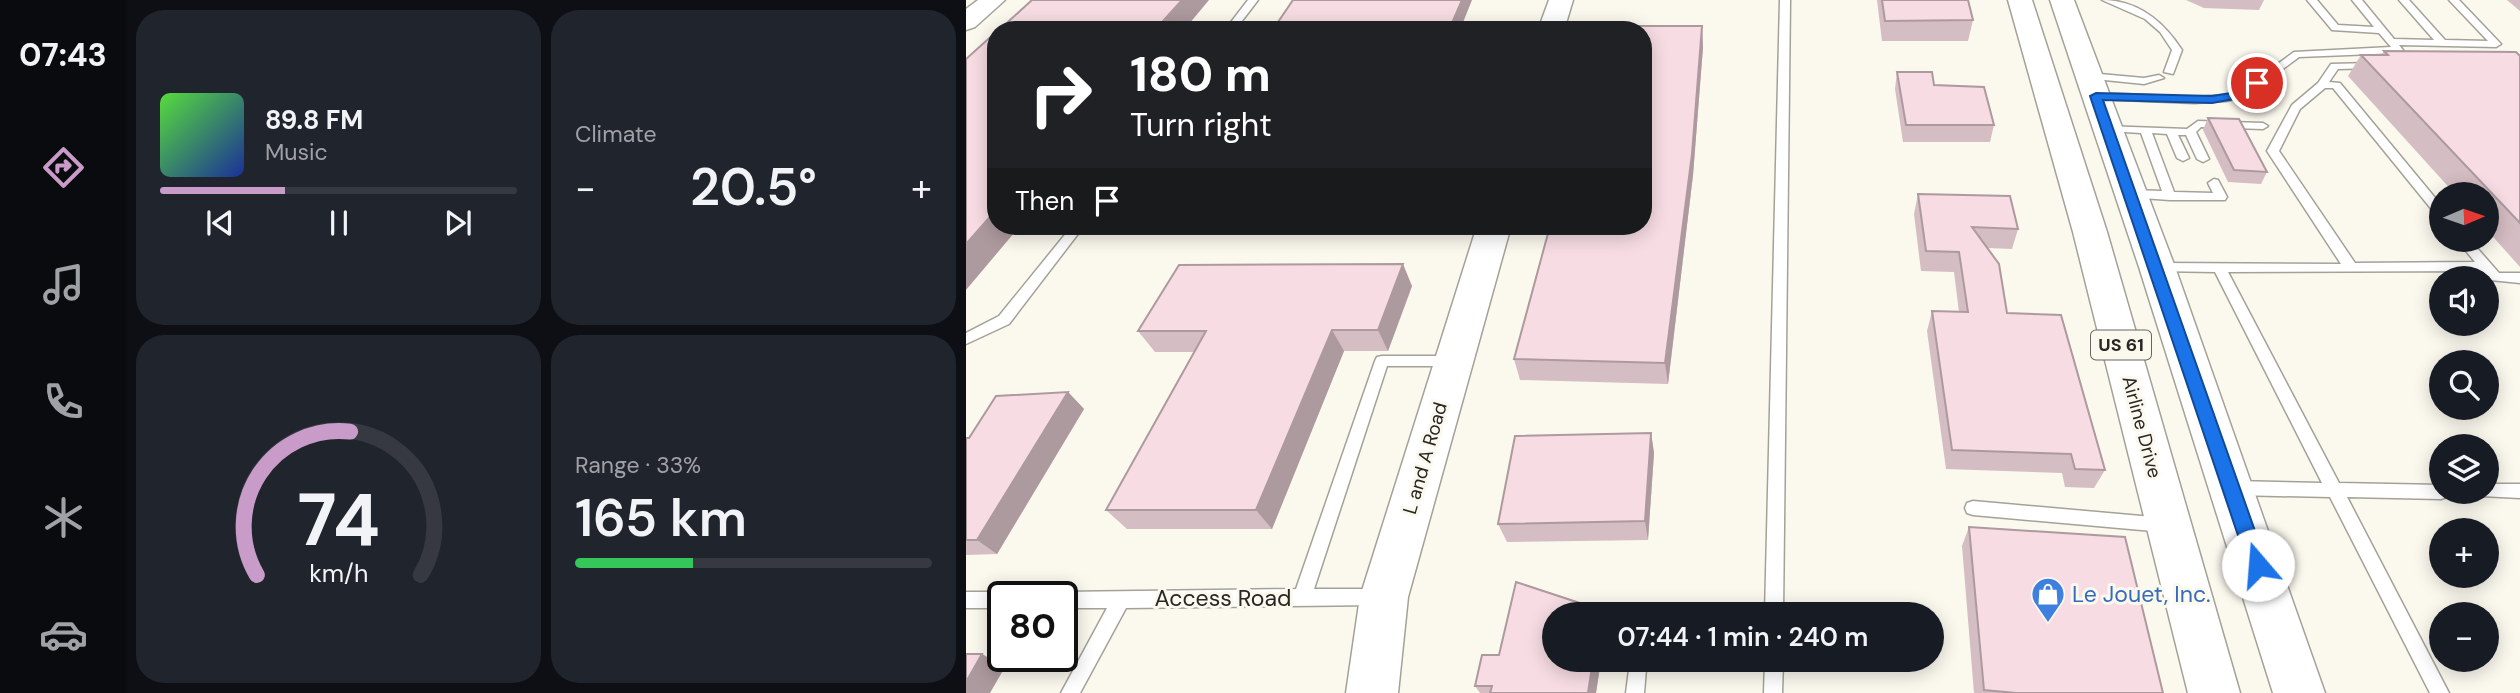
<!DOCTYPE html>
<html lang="en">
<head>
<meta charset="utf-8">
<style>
  :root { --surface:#171b24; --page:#20242c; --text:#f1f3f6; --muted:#9ea1a6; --line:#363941; --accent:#c89bc9 }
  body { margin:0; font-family:"DM Sans",sans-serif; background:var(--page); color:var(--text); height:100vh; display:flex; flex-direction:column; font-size:26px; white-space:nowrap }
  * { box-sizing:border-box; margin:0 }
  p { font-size:23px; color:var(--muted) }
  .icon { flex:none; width:38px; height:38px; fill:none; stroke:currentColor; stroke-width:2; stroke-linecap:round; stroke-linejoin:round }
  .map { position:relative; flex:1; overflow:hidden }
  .details { display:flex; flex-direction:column; gap:10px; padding:10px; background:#0d0f14; width:840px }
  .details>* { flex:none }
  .banner { position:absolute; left:21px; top:21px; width:665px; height:214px; border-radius:28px; box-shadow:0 4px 18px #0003; background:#202124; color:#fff; overflow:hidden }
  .needle { width:46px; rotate:88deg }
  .controls { position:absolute; left:1463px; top:182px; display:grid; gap:14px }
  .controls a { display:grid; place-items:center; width:70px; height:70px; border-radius:50%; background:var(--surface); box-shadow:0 4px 18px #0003; font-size:35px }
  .speed { position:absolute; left:21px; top:581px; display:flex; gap:14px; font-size:35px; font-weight:700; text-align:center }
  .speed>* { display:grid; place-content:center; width:91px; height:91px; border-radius:50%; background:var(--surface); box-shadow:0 4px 18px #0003; line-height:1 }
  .speed .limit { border:4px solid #111; border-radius:10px; background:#fff; color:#111 }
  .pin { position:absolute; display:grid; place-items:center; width:60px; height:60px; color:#fff; margin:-30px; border:4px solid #fff; border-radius:50%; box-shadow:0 2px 7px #0007 }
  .me { position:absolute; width:77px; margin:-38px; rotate:342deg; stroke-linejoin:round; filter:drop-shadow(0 0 5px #0008) }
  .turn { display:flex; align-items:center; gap:24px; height:147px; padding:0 28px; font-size:32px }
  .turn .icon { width:91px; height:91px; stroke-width:2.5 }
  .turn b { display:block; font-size:49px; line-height:60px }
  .then { display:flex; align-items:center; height:66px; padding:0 28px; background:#0003; gap:14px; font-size:26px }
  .big { font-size:52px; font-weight:600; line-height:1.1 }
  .details .tile { flex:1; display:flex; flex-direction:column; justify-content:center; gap:10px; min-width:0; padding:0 24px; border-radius:28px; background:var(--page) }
  .details .dial { align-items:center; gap:0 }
  .dial svg { height:182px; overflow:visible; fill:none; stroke:var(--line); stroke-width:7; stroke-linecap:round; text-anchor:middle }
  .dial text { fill:var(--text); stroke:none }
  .song { display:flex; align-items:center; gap:21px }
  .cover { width:84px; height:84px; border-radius:10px; background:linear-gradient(135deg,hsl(110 70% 55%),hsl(230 70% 35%)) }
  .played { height:7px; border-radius:4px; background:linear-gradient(90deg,var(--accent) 35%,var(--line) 35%) }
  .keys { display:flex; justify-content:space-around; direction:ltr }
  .heat { display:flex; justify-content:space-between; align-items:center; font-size:38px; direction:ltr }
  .charge { height:10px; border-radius:5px; background:linear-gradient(90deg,#34c759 33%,var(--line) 0) }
  .details .tiles { flex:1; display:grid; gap:10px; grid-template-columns:repeat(2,1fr) }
  .trip { position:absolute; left:576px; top:602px; width:402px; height:70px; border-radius:35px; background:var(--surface); box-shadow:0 4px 18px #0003; font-weight:600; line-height:70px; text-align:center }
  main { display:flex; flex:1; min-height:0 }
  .tab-bar { display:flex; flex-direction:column; width:126px; justify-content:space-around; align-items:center; background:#090b0e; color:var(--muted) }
  .tab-bar .icon { width:49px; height:49px }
  .tab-bar .selected { color:var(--accent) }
  .tab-bar b { font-size:32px; color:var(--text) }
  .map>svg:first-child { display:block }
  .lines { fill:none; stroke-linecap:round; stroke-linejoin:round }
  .lane-casing { stroke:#a4a298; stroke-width:3 }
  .secondary-casing { stroke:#a4a298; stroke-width:3 }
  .highway-casing { stroke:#a4a298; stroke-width:3 }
  .lane { fill:#fff; fill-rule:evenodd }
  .secondary { fill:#fff; fill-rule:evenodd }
  .highway { fill:#fff; fill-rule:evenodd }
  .wall { fill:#d4bdc3 }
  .shaded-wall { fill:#ad9a9f }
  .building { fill:#f7dce3; stroke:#ad9a9f; stroke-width:2 }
  .route { fill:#1a73e8; stroke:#114b97; stroke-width:2 }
  .labels { text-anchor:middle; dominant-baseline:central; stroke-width:6; stroke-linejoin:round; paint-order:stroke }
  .shield { fill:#fbf8ee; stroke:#676661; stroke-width:2 }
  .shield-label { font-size:18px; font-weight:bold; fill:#282724 }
  .street-label { font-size:19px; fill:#282724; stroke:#fbf8ee }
  .near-shop-label { font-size:23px; fill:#366cbe; stroke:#fbf8ee; text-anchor:start }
  .near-street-label { font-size:23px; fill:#282724; stroke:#fbf8ee }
</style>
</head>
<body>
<main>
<nav class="tab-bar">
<b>07:43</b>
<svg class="icon selected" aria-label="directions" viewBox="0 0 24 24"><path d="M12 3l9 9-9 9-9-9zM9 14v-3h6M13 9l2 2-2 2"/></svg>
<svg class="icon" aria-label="music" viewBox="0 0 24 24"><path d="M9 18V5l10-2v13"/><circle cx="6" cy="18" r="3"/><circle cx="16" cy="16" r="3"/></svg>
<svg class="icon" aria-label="phone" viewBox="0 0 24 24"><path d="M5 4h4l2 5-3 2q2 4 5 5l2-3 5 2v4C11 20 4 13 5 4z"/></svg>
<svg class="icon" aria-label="climate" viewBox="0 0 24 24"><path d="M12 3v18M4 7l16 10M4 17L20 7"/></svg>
<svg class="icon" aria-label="car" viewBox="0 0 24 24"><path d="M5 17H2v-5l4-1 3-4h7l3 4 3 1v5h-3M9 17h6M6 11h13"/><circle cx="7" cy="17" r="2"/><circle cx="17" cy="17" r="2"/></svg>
</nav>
<section class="details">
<div class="tiles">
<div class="tile">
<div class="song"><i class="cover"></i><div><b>89.8 FM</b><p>Music</p></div></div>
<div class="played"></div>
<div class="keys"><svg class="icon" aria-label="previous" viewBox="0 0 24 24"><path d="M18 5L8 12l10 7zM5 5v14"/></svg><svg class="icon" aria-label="pause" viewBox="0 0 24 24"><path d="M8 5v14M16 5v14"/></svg><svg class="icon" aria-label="next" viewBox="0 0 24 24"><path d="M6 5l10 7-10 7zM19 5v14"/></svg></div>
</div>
<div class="tile"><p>Climate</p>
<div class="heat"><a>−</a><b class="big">20.5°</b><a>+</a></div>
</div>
<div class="tile dial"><svg viewBox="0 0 100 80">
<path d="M14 69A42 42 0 1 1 86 69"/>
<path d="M14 69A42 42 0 0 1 55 6" stroke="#c89bc9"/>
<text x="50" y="56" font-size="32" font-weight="700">74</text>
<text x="50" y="72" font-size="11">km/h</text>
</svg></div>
<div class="tile"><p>Range · 33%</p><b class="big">165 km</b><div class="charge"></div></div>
</div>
</section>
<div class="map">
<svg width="1554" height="693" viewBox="0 0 1554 693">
  <rect width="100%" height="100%" fill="#fbf8ee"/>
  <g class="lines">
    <defs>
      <g id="lane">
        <path d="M282,0H292L269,30H259Z"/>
        <path d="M814,0H824L817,614H799Z"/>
        <path d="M1136,0C1172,0 1197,21 1216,50L1207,74L1198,72L1206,50L1194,32L1179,19Z"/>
        <path d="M1341,0H1351L1372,25L1408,27L1386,0H1396L1428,39L1468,40L1433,0H1443L1479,40L1522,41L1483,0H1493L1535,44L1530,47L1433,45L1437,50L1432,53L1333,57L1279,97L1260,101L1228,103L1130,99L1125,96L1130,93L1228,97L1260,95L1272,93L1328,52L1425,47L1413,33L1366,30Z"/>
        <path d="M1406,63L1410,64V68L1372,69L1363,82L1374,83L1475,205V217L1471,216L1367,88H1359L1334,109L1313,151L1389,263L1509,262L1491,240H1504L1533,273H1554V283L1524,280L1516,271L1262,272L1373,483L1475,485V492H1483L1481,497L1475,499L1381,497L1483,693H1464L1364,497L1268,495L1262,493L1260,488L1262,483L1268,481L1356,483L1249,272L1192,271L1186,267L1192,263L1375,264L1301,151L1326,105L1352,83L1365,64Z"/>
        <path d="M1123,73L1178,78L1193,75L1198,78L1178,84L1119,78L1118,76Z"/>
        <path d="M1232,121L1297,123L1302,126L1297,129L1235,127L1230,132L1243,159L1237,162L1231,159L1220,135H1212L1223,158L1217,161L1211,158L1201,134L1186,133L1208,192L1247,193L1242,183L1248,179L1252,180L1261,197L1259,200H1204L1161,197L1159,194L1165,190L1196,191L1175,133L1142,131L1138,130V126L1221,129Z"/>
        <path d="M106,226H118L43,324L0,344V333L33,316Z"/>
        <path d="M416,356H486L491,357L493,361L491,365L486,366H421L348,589H413L419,591L422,597L419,603L413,605L160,608L114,693H95L141,608H96V597H89L90,594L96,592L330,589L409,361L411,357Z"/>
        <path d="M1521,484H1554V498L1515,496L1513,492H1521Z"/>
        <path d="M1007,501L1198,518L1204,520L1206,525L1204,530L1198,532L1007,515L1001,513L999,508L1001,503Z"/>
        <path d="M0,592H37L44,597H37V608H0Z"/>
        <path d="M671,660L678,662L680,669L678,693H660L664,662Z"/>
        <path d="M799,660H817L816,693H798Z"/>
      </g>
      <g id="secondary">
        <path d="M583,0H607L598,30H572Z"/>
        <path d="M511,226H545L442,597L432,693H380L394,597Z"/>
      </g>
      <g id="highway">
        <path d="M12,0H39L9,27L0,30V9Z"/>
        <path d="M1042,0H1066L1141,232L1274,693H1222L1107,232Z"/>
        <path d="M1084,0H1108L1209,267L1359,693H1307L1173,267Z"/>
      </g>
    </defs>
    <use href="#lane" class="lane-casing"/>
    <use href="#secondary" class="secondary-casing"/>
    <use href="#highway" class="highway-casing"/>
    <use href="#lane" class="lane"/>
    <use href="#secondary" class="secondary"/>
    <use href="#highway" class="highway"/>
  </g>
  <g class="wall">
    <path d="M327,0L494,30H309L308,28Z"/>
    <path d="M911,0H1002L1007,20L1002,41H916Z"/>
    <path d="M1220,0H1298L1293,10L1238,8Z"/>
    <path d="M1541,0H1554V11Z"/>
    <path d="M736,26L737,47L727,175L702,384L554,380L548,359Z"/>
    <path d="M1418,51L1554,56V267L1521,230V194H1489L1382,76L1395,55H1415Z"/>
    <path d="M931,72L968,85L1028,125L1024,142H937L929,89Z"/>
    <path d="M1242,118L1301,172L1295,184L1262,182L1237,130Z"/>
    <path d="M952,194L1052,229L1046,249L1021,248L1041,313L1139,470L1128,488L1099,487L1096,473L980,469L961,331L966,311L993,312L988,272L955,271L948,214Z"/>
    <path d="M315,226H450L449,231L318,230Z"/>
    <path d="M446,286L422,351H378L306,529H161L140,510L228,352H189L172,331Z"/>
    <path d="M102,392L118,409L31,554L0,555V438H3Z"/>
    <path d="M685,433L688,453L682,540L541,542L532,524Z"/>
    <path d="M1003,527L1197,693H1008L996,546Z"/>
    <path d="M588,660H635L630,693H514L509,686Z"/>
  </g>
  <g class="shaded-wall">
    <path d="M216,0H243L218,30H189Z"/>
    <path d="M496,0H506L494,30H483Z"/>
    <path d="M736,26L737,47L727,175L702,384L699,363Z"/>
    <path d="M30,210V226H54L0,290V244Z"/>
    <path d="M437,264L446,286L422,351L412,330Z"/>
    <path d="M366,330L378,351L306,529L290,510Z"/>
    <path d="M102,392L118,409L31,554L11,540Z"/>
    <path d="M685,433L688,453L682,540L679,521Z"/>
    <path d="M16,654L39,667L24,693H0V682Z"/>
    <path d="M627,660H635L630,693H622Z"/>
  </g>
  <g class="building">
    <path d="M66,0H216L189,30H33Z"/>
    <path d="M327,0H496L483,30H409L410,27L308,28Z"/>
    <path d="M916,0H1002L1007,20L919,21Z"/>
    <path d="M625,26H736L726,154L699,363L548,359L584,226H677V30H624Z"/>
    <path d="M30,32V210L0,244V59Z"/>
    <path d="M1418,51L1550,52L1554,56V223L1395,55H1422Z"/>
    <path d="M931,72H966L968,85L1018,87L1028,125H940Z"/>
    <path d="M1242,118L1273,119L1301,172L1268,170Z"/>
    <path d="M952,194L1044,196L1052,229L1006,227L1033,264L1041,313L1095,315L1139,470L1109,469L1105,454L986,450L966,311L1002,312L993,252L960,251Z"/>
    <path d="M437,264L412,330H366L290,510H140L240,331H172L213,265Z"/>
    <path d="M102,392L11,540H0V438H3L30,396Z"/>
    <path d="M685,433L679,521L532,524L549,436Z"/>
    <path d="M1003,527L1159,537L1197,693H1050L1018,690Z"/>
    <path d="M550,582L635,610L634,614H588V660H627L622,693H524L526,686H509L516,655H533Z"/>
    <path d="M0,654H16L0,682Z"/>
  </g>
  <path class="route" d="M1291,79L1297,83L1279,97L1246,103L1137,100L1301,565L1298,571L1292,574L1285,571L1282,565L1124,96L1130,93L1246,96L1271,92Z"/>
  <defs>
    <symbol id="shop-pin" viewBox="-11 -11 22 30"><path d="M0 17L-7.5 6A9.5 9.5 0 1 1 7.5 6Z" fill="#3f7fe0" stroke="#fbf8ee"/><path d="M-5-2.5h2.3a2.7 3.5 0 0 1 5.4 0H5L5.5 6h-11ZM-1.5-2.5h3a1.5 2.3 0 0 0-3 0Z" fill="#fff"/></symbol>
  </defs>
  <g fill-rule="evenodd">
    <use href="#shop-pin" x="1063" y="575" width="38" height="52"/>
  </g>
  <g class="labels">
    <rect class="shield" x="1125" y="330.5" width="60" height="29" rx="5"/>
    <g class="shield-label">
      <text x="1155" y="345">US 61</text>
    </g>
    <g class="street-label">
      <text transform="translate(1176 427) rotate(75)">Airline Drive</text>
      <text transform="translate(459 458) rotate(-74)">L and A Road</text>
    </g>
    <g class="near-shop-label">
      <text x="1106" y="594">Le Jouet, Inc.</text>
    </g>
    <g class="near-street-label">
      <text x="257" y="598">Access Road</text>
    </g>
  </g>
</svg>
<div class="controls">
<a><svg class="needle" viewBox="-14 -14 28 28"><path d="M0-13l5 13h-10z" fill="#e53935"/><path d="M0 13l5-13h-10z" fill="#9ea1a6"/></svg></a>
<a><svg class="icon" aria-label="sound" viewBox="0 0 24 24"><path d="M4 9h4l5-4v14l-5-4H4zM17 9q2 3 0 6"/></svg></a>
<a><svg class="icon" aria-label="search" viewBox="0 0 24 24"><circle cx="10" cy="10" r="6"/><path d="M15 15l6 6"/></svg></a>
<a><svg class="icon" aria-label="layers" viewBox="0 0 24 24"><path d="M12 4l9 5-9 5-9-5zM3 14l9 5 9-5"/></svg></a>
<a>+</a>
<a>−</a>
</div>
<div class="speed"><div class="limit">80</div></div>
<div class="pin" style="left:1291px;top:83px;background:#d93025"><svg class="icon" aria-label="arrive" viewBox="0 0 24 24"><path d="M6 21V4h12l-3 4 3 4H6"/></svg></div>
<svg class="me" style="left:1292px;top:565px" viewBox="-20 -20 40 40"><circle r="19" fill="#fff"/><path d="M0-13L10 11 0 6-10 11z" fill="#1a73e8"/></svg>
<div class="trip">07:44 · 1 min · 240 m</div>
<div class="banner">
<div class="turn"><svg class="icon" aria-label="right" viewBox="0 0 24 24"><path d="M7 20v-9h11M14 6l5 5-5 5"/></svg><div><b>180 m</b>Turn right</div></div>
<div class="then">Then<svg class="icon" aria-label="arrive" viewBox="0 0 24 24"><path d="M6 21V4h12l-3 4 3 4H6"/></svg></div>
</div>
</div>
</main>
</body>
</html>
